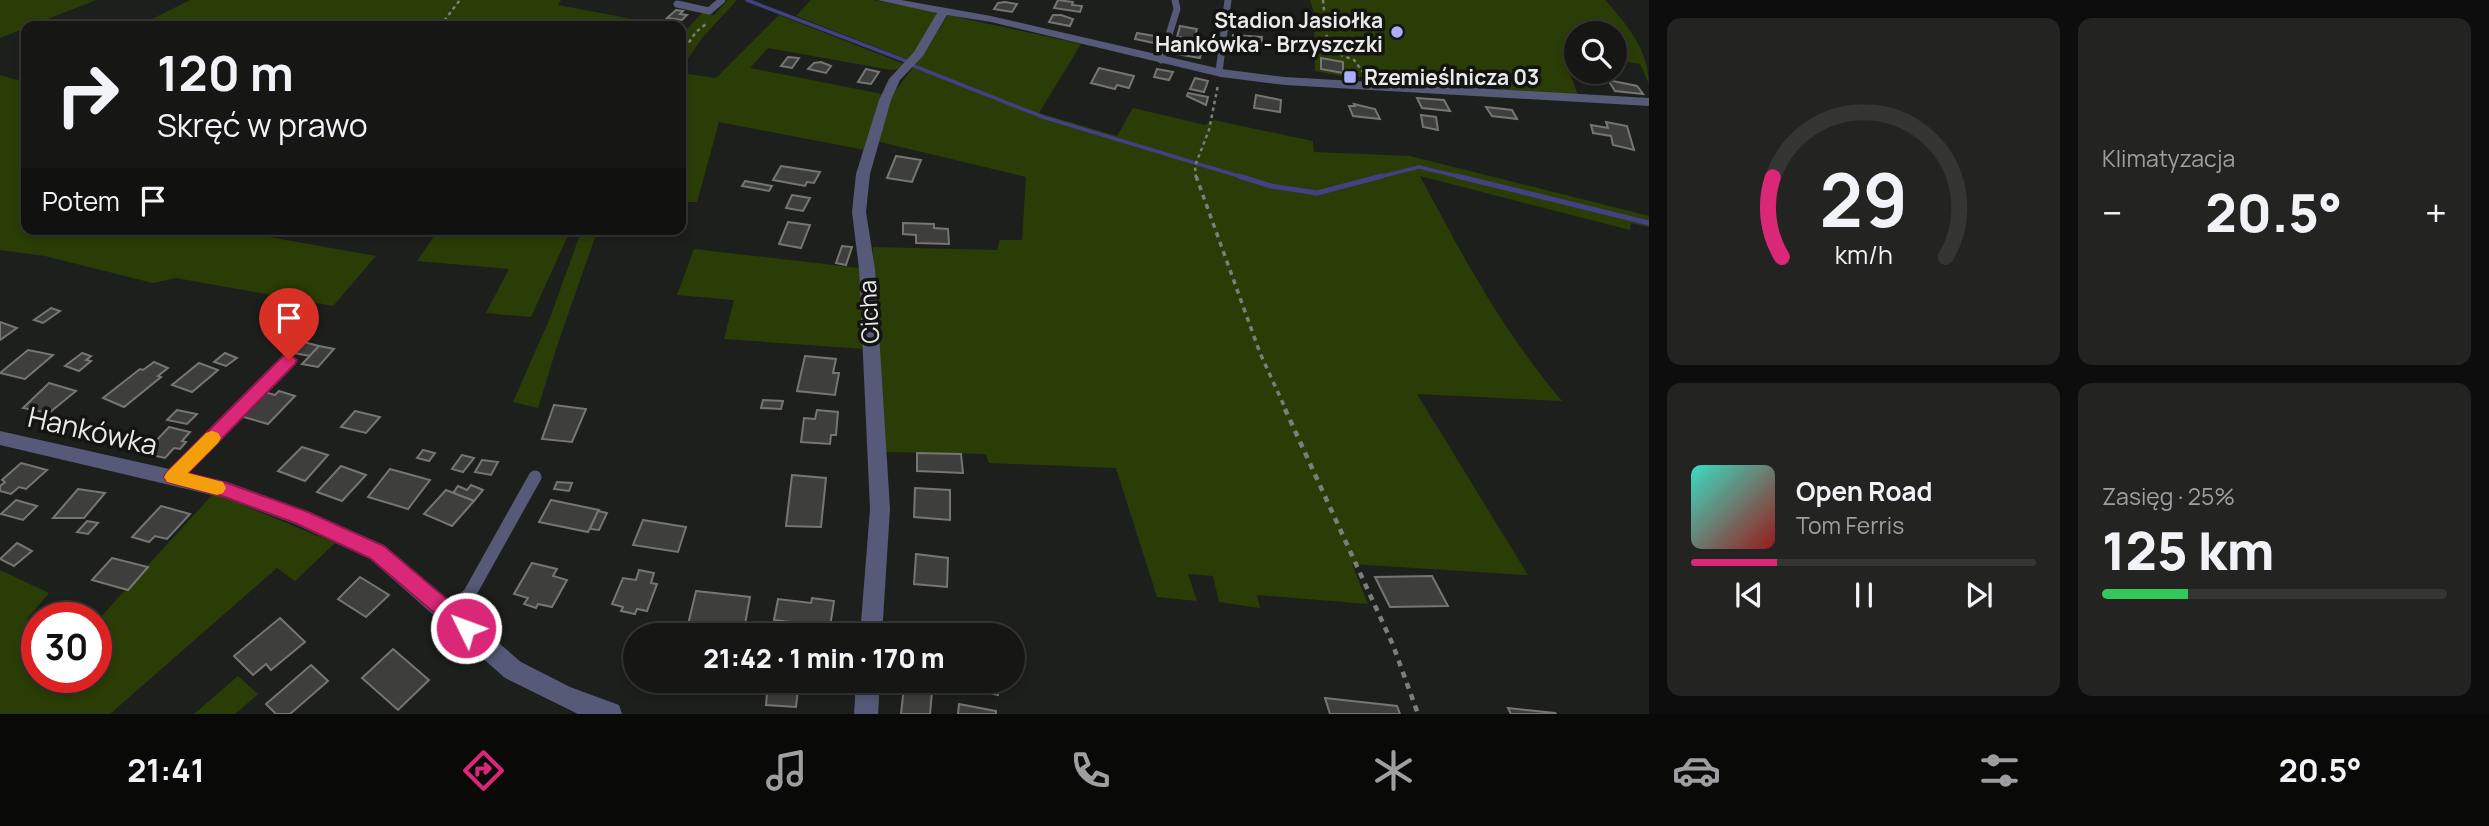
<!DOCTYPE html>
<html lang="pl">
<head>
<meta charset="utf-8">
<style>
  :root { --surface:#161715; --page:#232422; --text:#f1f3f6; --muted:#9e9fa0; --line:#353634; --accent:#db2777 }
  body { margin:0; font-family:Manrope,sans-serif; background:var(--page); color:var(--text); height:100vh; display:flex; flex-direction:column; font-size:26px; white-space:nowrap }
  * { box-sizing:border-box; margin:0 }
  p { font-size:23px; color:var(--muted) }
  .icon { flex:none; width:38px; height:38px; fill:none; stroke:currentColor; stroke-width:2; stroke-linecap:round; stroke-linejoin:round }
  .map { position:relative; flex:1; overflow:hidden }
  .side { display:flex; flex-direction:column; gap:18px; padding:18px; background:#0c0d0c; width:840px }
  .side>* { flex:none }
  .guide { position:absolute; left:21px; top:21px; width:665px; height:214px; border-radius:14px; box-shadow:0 4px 10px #0003,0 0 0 2px var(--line); background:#161715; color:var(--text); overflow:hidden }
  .buttons { position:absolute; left:1564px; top:21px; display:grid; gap:14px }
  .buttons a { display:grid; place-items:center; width:63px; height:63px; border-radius:50%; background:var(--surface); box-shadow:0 4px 10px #0003,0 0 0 2px var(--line); font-size:35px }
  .speed { position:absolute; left:21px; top:602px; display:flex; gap:14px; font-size:35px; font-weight:700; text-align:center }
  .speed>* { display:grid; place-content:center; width:91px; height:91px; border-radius:50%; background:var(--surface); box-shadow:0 4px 10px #0003,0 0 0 2px var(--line); line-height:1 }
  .speed .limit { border:10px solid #d22; background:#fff; color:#111 }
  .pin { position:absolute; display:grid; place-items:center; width:60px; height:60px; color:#fff; margin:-72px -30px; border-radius:50% 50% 50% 0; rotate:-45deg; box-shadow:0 0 7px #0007 }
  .pin .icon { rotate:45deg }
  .me { position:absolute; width:77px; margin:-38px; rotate:312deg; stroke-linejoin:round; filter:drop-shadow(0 0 5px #0008) }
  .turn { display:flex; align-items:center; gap:24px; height:147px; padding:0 21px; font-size:32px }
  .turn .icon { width:91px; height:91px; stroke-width:2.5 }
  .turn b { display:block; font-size:49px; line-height:60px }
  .then { display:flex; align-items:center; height:66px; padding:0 21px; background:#0003; gap:14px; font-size:26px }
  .big { font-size:52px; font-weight:800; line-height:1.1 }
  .side .card { flex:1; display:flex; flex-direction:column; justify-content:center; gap:10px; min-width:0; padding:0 24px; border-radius:14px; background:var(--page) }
  .side .dial { align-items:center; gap:0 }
  .dial svg { height:182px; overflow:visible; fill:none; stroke:var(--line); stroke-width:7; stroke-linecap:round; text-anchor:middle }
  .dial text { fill:var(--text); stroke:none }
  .song { display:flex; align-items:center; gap:21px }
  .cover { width:84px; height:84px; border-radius:10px; background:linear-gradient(135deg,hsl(170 70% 55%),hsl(0 70% 35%)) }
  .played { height:7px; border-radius:4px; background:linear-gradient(90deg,var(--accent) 25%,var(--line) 25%) }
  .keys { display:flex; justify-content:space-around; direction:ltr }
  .heat { display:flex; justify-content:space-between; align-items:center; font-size:38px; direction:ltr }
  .charge { height:10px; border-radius:5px; background:linear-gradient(90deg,#34c759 25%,var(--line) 0) }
  .side .tiles { flex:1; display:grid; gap:18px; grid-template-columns:repeat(2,1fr) }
  .trip { position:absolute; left:623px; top:623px; width:402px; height:70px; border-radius:35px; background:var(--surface); box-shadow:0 4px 10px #0003,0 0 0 2px var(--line); font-weight:800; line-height:70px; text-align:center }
  .dock { display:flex; height:112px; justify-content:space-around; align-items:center; background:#090908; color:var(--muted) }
  .dock .icon { width:49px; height:49px }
  .dock .active { color:var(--accent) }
  .dock b { font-size:32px; color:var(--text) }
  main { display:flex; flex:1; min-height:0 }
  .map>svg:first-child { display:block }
  .green { fill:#2b3d06 }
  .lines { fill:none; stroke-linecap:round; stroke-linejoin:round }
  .stream-far1 { stroke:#414183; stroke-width:3.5 }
  .stream { stroke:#414183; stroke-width:5 }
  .building { fill:#3e3f3c; stroke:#757673; stroke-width:2 }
  .path-far2 { stroke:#7c7e7b; stroke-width:2.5; stroke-dasharray:3.5 3.5; stroke-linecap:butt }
  .path-far1 { stroke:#7c7e7b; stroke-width:3.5; stroke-dasharray:5 5; stroke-linecap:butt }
  .path { stroke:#7c7e7b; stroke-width:4.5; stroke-dasharray:6 6; stroke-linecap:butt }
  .lane-far2 { stroke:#565977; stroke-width:7 }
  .lane-far1 { stroke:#565977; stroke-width:10 }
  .lane { stroke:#565977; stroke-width:13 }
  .street { fill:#565977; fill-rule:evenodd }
  .route { fill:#db2777; stroke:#8e194d; stroke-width:2 }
  .slow { fill:#f59e0b }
  .poi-dot { fill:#abaffb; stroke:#141513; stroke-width:2.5 }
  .labels { text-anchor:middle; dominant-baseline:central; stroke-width:7; stroke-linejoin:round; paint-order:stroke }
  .far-poi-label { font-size:21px; font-weight:bold; fill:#eaebe9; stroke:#141513; text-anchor:end }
  .street-label { font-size:24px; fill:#eaebe9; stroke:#141513 }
  .near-street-label { font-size:28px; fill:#eaebe9; stroke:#141513 }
</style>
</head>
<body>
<main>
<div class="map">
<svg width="1649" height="714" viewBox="0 0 1649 714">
  <rect width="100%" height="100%" fill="#1d1f1c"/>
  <g class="green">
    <path d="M0,0H96L0,38Z"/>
    <path d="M190,0H561L558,5L669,26H138Z"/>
    <path d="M728,0H737L702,38L681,69V29L686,30L702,13L714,15Z"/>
    <path d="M811,0H872L933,11L939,16L909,60L796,16Z"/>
    <path d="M1310,0H1605C1626,23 1649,51 1649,84L1640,64L1615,60V33H1577V55L1562,53L1578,95L1502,92L1498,84L1342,76L1315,71L1314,13Z"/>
    <path d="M779,15L904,64L898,69L891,70L768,48L750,68L882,94L865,150L719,122L697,202H681V73L716,78Z"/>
    <path d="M948,15L1081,44L1039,113L1117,136L1133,108L1205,125L1213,120L1313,141L1314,152L1410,156L1649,216V227L1631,223L1630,230L1420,176C1463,257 1502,330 1562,401L1417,394L1528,575L1352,564L1368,604L1257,595L1260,608L1219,602L1213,576L1188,574L1197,601L1157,597L1116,468L989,463L986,454L886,452L877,352L873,247L997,250L1000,240H1022L1026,177L876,141L892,95L927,49Z"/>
    <path d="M0,75L17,80L26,76V229H225L376,256L333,306L176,278L153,283L45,256L0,250Z"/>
    <path d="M439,229H571L531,317L486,313L509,269L417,261Z"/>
    <path d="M582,229H598L558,343L538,408L513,402L550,318Z"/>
    <path d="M694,249L859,268L864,349L724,339L734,300L677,295Z"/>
    <path d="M214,493L335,543L295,581L277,568L110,714H0V570L49,593L27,619L37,639V677H96V622Z"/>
    <path d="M238,676L258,694L235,714H194Z"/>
  </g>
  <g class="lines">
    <g class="stream-far1">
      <path d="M747,0L906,61"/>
      <path d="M914,66L1043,117L1245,178"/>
      <path d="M1375,178L1419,167L1465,178"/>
    </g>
    <g class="stream">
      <path d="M1239,176L1271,186L1317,193L1382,176"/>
      <path d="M1457,176L1649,223"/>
    </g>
  </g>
  <g class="building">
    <path d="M1058,0L1073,2L1072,5L1082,6L1080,12L1054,8Z"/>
    <path d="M1005,2L1017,4L1012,12L994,9L998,3Z"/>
    <path d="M676,10L683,11L680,14L687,15L682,20L667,18Z"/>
    <path d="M1053,15H1061L1073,19L1070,26L1049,22Z"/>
    <path d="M1180,26L1197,29L1194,39L1177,37Z"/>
    <path d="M1137,33L1161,37L1159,44L1135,39Z"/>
    <path d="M1233,35L1262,37L1261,47L1232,43Z"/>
    <path d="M1179,44L1202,48L1200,58L1176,54Z"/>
    <path d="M788,57L799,58L792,68L781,66Z"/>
    <path d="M1321,58L1343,62V73L1321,69Z"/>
    <path d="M821,62L831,66L826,73L808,69L814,63Z"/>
    <path d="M1099,68L1134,76L1129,88L1117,85L1115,89L1091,83Z"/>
    <path d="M866,69L879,72L871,84L858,82Z"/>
    <path d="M1157,69L1173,72L1169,80L1154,77Z"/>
    <path d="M1195,78L1208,81L1204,92L1190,89Z"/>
    <path d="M1608,80L1637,86L1643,94L1615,91Z"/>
    <path d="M1188,93L1208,97L1206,105L1187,96Z"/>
    <path d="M1256,95L1281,100L1280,112L1254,108Z"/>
    <path d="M1417,98L1444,100L1450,111L1422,108Z"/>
    <path d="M1354,104L1375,109L1380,119L1353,116L1349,106H1355Z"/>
    <path d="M1486,107L1512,110L1517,119L1492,116Z"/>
    <path d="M1421,115L1436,117L1438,130L1423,127Z"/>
    <path d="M1606,122L1627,126L1634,150L1613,145L1611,136L1593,133L1591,125L1608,128Z"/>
    <path d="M896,156L921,160L912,182L887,178Z"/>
    <path d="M781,166L820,172L814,183L807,182L805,186L773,180Z"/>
    <path d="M745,181L772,186L769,191L742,186Z"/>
    <path d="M792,195L810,198L803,211L786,208Z"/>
    <path d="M788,222L810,225L801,248L779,244Z"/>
    <path d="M903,223L934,224V228L948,229L949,244L916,243V235L903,234Z"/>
    <path d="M842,246L852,247L846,265L836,263Z"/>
    <path d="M51,308L60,311L43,323L34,320Z"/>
    <path d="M0,322L17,328L0,340Z"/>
    <path d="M304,342L319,346L310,356L294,353Z"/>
    <path d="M319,346L334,349L318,367L302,364Z"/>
    <path d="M28,350L53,355L25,379L0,373Z"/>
    <path d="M82,353L91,356L86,360L91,361L79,371L65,366Z"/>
    <path d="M225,353L237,358L226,366L214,362Z"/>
    <path d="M805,356L836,359L833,373H839L835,395L797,391Z"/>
    <path d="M154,362L168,368L158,376L161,377L124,407L103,398L140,369L143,370Z"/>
    <path d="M199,363L218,370L192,392L172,385Z"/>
    <path d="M49,383L76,391L49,413L23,408Z"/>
    <path d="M279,391L295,396L268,424L240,416L264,392L275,395Z"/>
    <path d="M763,400L783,401L781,409L761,408Z"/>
    <path d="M554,405L586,409L572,442L542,439Z"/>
    <path d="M177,410L197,414L187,424L167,420Z"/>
    <path d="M817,410L838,412L836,435H831L830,444L801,442L804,418L815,419Z"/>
    <path d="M355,411L380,417L366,433L341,427Z"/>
    <path d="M169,427L190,432L182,441L186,442L180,449L174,448L165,458L147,454L157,444H153Z"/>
    <path d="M302,447L328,455L305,481L278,471Z"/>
    <path d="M423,450L435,453L429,461L417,458Z"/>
    <path d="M917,453L961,454L963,473L917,471Z"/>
    <path d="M462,455L474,458L463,472L452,469Z"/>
    <path d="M482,460L498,462L491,475L475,472Z"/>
    <path d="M21,463L47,470L26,489L19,487L11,494L0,491V486L5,482L2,480Z"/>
    <path d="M341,466L366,475L342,501L317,492Z"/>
    <path d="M390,469L430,480L408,509L368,497Z"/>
    <path d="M792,475L826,478L821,527L786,526Z"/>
    <path d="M557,482L572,483L569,491L554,489Z"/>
    <path d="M471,485L483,490L474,501L453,493L458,486L467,490Z"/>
    <path d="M915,488L950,490V520L914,517Z"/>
    <path d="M78,489L105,493L84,518H53Z"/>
    <path d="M446,490L474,501L452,526L424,514Z"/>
    <path d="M16,500L37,506L23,520L1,514Z"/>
    <path d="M551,500L599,510L588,532L539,522Z"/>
    <path d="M161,506L190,514L167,539L155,536L149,542L132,537Z"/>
    <path d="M598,511L607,513L599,530L590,529Z"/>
    <path d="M643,520L686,527L678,552L633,545Z"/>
    <path d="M87,521L98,523L88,534L77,532Z"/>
    <path d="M17,543L32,551L14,566L0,559Z"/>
    <path d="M916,554L948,558L947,587L914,584Z"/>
    <path d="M112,558L148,567L128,590L92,580Z"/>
    <path d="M532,563L557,569L553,576L567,580L552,607L538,604L536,608L524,604L528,598L514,594Z"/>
    <path d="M639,570L654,573L651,583L657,584L647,611L637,609L635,614L621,611L623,607L612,604L623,578L636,580Z"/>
    <path d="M1432,576L1448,606L1390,607L1375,577Z"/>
    <path d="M360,577L389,595L366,617L338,599Z"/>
    <path d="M696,591L750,597L743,635L686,633Z"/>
    <path d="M812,598L834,601L830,627L774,620L778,599L811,603Z"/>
    <path d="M280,618L305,642L271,670L266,664L253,675L234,656Z"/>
    <path d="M393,649L429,680L398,710L362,678Z"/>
    <path d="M311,665L328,681L290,714H276L266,704Z"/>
    <path d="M768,681H799L796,707L766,705Z"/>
    <path d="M979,681H999L998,695L978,691Z"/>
    <path d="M904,687L932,692L930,714H901Z"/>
    <path d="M1325,698L1397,706L1400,714H1330Z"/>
    <path d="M959,704L996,711V714H958Z"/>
    <path d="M1508,708L1555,713L1556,714H1511Z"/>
  </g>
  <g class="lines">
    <g class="path-far2">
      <path d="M1323,0L1328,50L1354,60L1363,72"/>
      <path d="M440,26L460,0"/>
      <path d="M681,54L696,32L706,24"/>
      <path d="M1196,178L1195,166L1209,130L1218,85"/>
    </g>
    <path class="path-far1" d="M1196,176L1260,353L1286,410"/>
    <path class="path" d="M1285,409L1393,645L1418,714"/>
    <g class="lane-far2">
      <path d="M677,4L709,11L722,0"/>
      <path d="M1161,60L1177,9L1175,0"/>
      <path d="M1219,72L1228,0"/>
    </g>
    <path class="lane-far1" d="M239,410L289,360"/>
    <g class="lane">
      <path d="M173,477L241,409"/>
      <path d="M450,613L470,593L535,477"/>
    </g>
    <g class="street">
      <path d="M877,0H901L991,16L1221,69L1285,77L1649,98V106L1285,85L1221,77L991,22L947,15L923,56L900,80L891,100L870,174L866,212L875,269L890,509L882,635H860L870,509L859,269L852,212L856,174L879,100L889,79L914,52L937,13Z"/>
      <path d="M0,431L227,482L309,512L384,545L521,662L570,687L619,705L622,714H578L505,678L370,559L295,524L225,498L0,445Z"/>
      <path d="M856,681H880L878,714H854Z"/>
    </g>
  </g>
  <path class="route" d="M289,354L297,360L295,364L188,473L227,483L308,512L384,546L473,621L476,628L473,634L466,637L459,634L370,558L295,523L225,497L167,482L164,477L167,472L283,356Z"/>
  <path class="slow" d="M212,431L218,433L221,438L218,443L188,473L223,482L226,488L223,493L217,495L167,482L164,477L167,472L206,433Z"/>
  <g class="poi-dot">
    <circle cx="1397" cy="32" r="7"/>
    <rect x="1343" y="70" width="14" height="14" rx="3.5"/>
  </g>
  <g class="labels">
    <g class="far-poi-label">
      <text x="1383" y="20">Stadion Jasiołka<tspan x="1383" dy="24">Hankówka - Brzyszczki</tspan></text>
      <text x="1364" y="77" text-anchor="start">Rzemieślnicza 03</text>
    </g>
    <g class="street-label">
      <text transform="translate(868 312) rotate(-93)">Cicha</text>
    </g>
    <g class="near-street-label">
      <text transform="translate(93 430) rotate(13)">Hankówka</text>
    </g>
  </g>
</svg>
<div class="buttons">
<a><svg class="icon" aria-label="search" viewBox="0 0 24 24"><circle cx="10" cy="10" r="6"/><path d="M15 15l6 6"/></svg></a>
</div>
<div class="speed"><div class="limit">30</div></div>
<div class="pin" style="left:289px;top:360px;background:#d93025"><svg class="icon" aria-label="arrive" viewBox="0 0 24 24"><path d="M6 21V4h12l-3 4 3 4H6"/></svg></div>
<svg class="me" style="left:466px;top:628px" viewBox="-20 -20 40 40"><circle r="17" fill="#db2777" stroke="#fff" stroke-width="3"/><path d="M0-11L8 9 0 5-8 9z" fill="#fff"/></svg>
<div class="trip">21:42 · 1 min · 170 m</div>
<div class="guide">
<div class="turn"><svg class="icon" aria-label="right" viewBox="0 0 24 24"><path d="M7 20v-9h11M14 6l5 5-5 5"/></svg><div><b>120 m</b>Skręć w prawo</div></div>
<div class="then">Potem<svg class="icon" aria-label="arrive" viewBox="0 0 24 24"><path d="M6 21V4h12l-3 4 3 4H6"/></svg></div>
</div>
</div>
<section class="side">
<div class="tiles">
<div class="card dial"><svg viewBox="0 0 100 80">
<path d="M14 69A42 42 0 1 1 86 69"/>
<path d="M14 69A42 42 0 0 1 10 34" stroke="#db2777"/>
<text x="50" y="56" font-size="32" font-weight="700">29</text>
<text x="50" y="72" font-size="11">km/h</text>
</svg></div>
<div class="card"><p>Klimatyzacja</p>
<div class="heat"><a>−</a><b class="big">20.5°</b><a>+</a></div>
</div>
<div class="card">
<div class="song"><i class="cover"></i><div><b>Open Road</b><p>Tom Ferris</p></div></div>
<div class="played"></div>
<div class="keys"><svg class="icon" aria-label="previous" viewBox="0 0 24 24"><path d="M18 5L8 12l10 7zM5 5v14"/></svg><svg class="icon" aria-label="pause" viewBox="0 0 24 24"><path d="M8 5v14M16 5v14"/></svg><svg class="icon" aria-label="next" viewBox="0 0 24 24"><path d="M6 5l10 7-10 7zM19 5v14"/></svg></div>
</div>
<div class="card"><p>Zasięg · 25%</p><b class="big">125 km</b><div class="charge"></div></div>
</div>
</section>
</main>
<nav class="dock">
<b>21:41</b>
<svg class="icon active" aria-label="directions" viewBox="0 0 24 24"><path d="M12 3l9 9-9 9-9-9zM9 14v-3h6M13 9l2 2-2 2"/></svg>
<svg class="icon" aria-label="music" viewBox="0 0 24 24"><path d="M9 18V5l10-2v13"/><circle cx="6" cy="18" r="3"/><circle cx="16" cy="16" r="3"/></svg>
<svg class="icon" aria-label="phone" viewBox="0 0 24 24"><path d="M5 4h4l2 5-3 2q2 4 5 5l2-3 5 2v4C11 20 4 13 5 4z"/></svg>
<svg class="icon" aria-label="climate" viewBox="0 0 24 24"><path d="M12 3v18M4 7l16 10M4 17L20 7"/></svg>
<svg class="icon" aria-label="car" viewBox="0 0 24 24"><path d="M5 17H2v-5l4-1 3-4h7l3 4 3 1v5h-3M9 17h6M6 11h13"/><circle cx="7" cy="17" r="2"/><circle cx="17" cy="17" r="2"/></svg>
<svg class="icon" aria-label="filters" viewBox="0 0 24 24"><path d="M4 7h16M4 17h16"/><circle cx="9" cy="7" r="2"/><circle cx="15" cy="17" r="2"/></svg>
<b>20.5°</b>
</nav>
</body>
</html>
